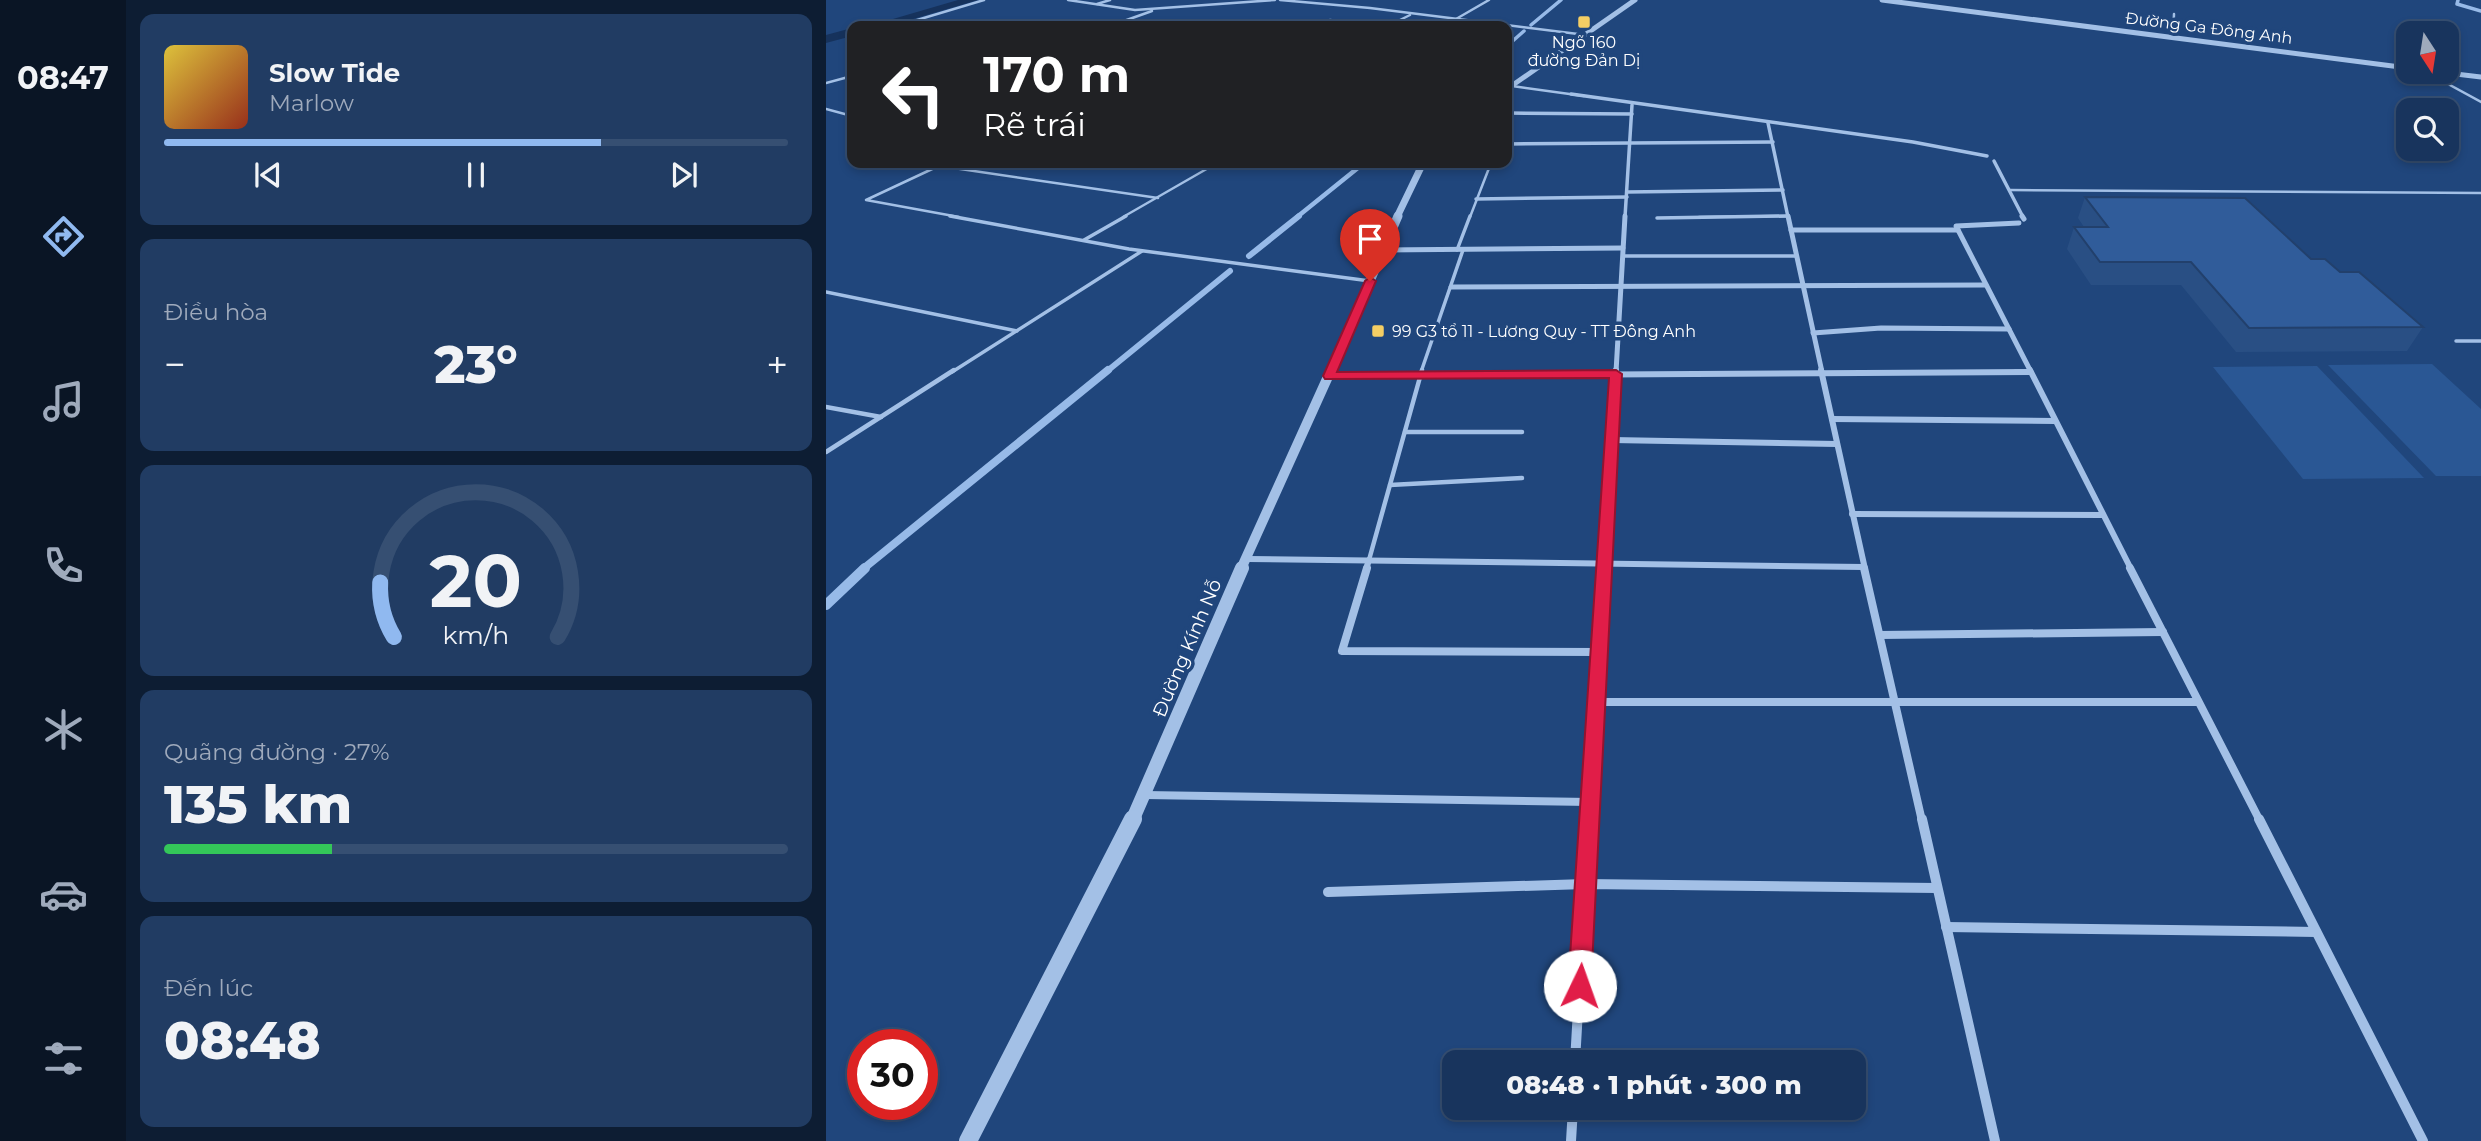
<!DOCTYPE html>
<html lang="vi">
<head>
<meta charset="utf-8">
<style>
  :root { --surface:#18345d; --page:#213c63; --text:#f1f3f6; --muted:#9faabc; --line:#364f72; --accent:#90b9f0 }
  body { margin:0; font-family:Montserrat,sans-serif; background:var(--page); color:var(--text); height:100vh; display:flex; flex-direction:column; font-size:26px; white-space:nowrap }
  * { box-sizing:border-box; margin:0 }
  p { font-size:23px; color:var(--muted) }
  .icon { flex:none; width:38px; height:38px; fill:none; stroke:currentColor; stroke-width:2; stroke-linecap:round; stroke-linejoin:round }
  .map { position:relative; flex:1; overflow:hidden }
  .drawer { display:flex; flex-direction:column; gap:14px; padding:14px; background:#0d1d33; width:700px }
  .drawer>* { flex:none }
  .guide { position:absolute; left:21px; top:21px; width:665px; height:147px; border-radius:14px; box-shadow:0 4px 10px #0003,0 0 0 2px var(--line); background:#202124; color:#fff; overflow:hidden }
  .needle { width:46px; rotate:168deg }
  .fabs { position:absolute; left:1570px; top:21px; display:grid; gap:14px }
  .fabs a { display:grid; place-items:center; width:63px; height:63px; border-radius:14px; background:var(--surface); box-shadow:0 4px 10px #0003,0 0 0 2px var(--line); font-size:35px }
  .speed { position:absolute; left:21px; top:1029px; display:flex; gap:14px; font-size:35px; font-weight:700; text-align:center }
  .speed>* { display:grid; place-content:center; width:91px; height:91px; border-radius:50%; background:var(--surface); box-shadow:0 4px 10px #0003,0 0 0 2px var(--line); line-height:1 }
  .speed .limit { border:10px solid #d22; background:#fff; color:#111 }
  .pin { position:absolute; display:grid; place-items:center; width:60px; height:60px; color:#fff; margin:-72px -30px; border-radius:50% 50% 50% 0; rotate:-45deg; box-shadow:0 0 7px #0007 }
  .pin .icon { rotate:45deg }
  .me { position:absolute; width:77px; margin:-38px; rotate:3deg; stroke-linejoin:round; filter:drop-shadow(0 0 5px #0008) }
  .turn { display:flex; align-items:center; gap:24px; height:147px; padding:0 21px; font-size:32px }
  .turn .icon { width:91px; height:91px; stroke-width:2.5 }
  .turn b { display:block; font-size:49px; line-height:60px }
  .big { font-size:52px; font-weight:800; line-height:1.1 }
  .drawer .card { flex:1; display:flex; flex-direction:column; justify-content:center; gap:10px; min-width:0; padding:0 24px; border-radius:14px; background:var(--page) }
  .drawer .dial { align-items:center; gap:0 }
  .dial svg { height:182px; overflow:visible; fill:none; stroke:var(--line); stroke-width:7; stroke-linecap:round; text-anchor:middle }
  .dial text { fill:var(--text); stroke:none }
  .song { display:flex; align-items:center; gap:21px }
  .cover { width:84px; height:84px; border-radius:10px; background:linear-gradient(135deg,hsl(50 70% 55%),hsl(10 70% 35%)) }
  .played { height:7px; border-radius:4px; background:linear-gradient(90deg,var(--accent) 70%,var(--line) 70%) }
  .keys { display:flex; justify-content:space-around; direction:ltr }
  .heat { display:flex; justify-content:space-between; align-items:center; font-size:38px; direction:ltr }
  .charge { height:10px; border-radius:5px; background:linear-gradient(90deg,#34c759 27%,var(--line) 0) }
  .trip { position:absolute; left:616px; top:1050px; width:424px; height:70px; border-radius:14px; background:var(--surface); box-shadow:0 4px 10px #0003,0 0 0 2px var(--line); font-weight:800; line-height:70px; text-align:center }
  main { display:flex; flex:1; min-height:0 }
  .menu { display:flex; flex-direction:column; width:126px; justify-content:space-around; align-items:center; background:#0a1525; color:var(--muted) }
  .menu .icon { width:49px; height:49px }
  .menu .active { color:var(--accent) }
  .menu b { font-size:32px; color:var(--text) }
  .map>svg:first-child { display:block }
  .green { fill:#2a5794 }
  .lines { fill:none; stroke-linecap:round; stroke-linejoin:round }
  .stream-far4 { stroke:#97bae8; stroke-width:3.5 }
  .stream-far3 { stroke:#97bae8; stroke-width:4.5 }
  .stream-far2 { stroke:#97bae8; stroke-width:6 }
  .stream-far1 { stroke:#97bae8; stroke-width:8 }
  .stream { stroke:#97bae8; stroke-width:10 }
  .canal { fill:#16325c; fill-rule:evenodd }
  .service-far2 { stroke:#a3c0e6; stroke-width:2.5 }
  .service-far1 { stroke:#a3c0e6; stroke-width:3.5 }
  .service { stroke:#a3c0e6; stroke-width:4.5 }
  .minor-far5 { stroke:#a3c0e6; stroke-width:2.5 }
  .minor-far4 { stroke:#a3c0e6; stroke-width:3.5 }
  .minor-far3 { stroke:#a3c0e6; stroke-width:5 }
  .minor-far2 { stroke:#a3c0e6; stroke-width:6 }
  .minor-far1 { stroke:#a3c0e6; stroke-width:8 }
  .minor { stroke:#a3c0e6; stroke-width:10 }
  .tertiary-far5 { stroke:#a3c0e6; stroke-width:5 }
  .tertiary-far4 { stroke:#a3c0e6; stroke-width:7 }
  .tertiary-far3 { stroke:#a3c0e6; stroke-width:9 }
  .tertiary-far2 { stroke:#a3c0e6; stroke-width:10 }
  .tertiary-far1 { stroke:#a3c0e6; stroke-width:14 }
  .tertiary { stroke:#a3c0e6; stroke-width:18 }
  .wall { fill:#294f84 }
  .building { fill:#305c9a; stroke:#22406c; stroke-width:2 }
  .route { fill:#e11d48; stroke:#92132f; stroke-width:2 }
  .poi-dot { fill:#f4ce64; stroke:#20467c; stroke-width:2.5 }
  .labels { text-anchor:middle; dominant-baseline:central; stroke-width:7; stroke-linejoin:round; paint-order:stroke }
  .far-street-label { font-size:16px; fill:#fff; stroke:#20467c }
  .far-poi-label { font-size:16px; fill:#fff; stroke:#20467c }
  .street-label { font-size:19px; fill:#fff; stroke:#20467c }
</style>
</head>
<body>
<main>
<nav class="menu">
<b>08:47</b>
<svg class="icon active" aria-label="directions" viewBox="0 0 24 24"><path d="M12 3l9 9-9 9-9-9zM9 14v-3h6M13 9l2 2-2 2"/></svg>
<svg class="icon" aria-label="music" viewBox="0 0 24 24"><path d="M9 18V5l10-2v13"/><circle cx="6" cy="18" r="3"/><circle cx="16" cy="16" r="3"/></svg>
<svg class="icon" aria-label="phone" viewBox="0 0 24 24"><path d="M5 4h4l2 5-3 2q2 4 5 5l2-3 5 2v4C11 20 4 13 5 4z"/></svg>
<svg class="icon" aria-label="climate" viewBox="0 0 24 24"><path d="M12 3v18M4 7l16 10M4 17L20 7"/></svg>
<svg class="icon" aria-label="car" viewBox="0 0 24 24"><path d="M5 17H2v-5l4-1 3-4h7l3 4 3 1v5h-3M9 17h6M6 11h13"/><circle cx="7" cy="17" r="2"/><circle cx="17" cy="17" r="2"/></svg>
<svg class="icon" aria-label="filters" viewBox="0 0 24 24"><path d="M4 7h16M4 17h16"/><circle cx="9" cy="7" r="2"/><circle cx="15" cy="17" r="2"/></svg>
</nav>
<section class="drawer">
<div class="card">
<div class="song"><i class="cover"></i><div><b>Slow Tide</b><p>Marlow</p></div></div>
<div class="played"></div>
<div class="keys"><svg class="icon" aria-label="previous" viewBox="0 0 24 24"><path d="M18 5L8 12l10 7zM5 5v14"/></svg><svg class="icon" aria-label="pause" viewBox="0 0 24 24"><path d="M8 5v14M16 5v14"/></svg><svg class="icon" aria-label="next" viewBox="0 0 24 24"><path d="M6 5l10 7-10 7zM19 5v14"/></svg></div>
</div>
<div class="card"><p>Điều hòa</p>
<div class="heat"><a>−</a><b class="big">23°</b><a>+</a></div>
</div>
<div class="card dial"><svg viewBox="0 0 100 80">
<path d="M14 69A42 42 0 1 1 86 69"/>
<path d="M14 69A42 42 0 0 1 8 45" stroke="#90b9f0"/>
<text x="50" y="56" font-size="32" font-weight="700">20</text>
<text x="50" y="72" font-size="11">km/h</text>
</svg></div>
<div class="card"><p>Quãng đường · 27%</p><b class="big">135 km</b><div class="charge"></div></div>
<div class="card"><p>Đến lúc</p><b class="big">08:48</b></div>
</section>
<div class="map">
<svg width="1655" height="1141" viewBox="0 0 1655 1141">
  <rect width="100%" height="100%" fill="#20467c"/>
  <g class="green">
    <path d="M1606,364L1655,409V476H1610L1502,365Z"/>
    <path d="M1491,366L1598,478L1477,479L1387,367Z"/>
  </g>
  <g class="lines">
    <g class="stream-far4">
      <path d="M1632,0L1631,4L1655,11"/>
      <path d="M705,25L735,0"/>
      <path d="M681,46L698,31"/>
    </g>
    <path class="stream-far3" d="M471,217L538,163"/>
    <g class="stream-far2">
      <path d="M423,256L473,216"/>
      <path d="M280,372L404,271"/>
    </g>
    <path class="stream-far1" d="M37,569L282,370"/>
    <path class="stream" d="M0,605L39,568"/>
    <g class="canal">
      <path d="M132,0H152L63,26H43Z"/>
      <path d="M26,28V36L0,43V35Z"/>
    </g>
    <g class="service-far2">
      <path d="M242,0L309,10L449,0"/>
      <path d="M454,0L544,8L760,35"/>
      <path d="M271,4L284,0"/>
      <path d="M630,19L663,0"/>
      <path d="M504,20L548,26"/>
      <path d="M295,22L326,11"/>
      <path d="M562,26L584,15"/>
      <path d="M1347,37L1348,14"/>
      <path d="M1600,72L1655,102"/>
      <path d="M0,83L26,76"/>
      <path d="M0,109L26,116"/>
      <path d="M119,163L40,200L133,217"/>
      <path d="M114,166L332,198"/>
      <path d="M1184,190L1655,193"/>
      <path d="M297,217L391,163"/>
      <path d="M644,217L665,163"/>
      <path d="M873,217L962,216"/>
    </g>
    <g class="service-far1">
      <path d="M124,216L303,249L544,281"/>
      <path d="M831,218L962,216"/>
      <path d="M258,240L300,216"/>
      <path d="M631,250L644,216"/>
      <path d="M797,256H971"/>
      <path d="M0,292L191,331"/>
      <path d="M1630,341H1655"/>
      <path d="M126,372L316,251"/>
      <path d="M595,372L637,250"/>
    </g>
    <g class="service">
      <path d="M0,407L55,417"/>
      <path d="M579,432H696"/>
      <path d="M0,452L128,370"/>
      <path d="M564,485L696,478"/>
      <path d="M543,560L596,370"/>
    </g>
    <g class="minor-far5">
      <path d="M71,26L158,0"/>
      <path d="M686,86L758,96"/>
    </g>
    <g class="minor-far4">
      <path d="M745,94L1087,142L1161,156"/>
      <path d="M681,113L806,114"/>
      <path d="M942,123L962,217"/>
      <path d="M681,144L947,142"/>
      <path d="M1168,161L1197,217"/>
      <path d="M801,192L957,190"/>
      <path d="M650,199L801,197"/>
      <path d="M799,217L806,105"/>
    </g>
    <g class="minor-far3">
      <path d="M962,216L996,372"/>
      <path d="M1196,216L1198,219"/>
      <path d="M1193,223L1130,226L1205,372"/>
      <path d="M965,230H1132"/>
      <path d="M556,250L797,248"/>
      <path d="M625,287L1160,285"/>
      <path d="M987,333L1055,328L1183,329"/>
      <path d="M790,372L799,216"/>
      <path d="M1189,372H1204"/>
    </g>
    <g class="minor-far2">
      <path d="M995,370L1039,569"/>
      <path d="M1204,370L1305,569"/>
      <path d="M503,376L1204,372"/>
      <path d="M1006,419L1229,421"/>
      <path d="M786,440L1011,444"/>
      <path d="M1026,514L1277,515"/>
      <path d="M422,559L1038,567"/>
      <path d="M540,569L543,560"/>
      <path d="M778,569L790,370"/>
    </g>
    <g class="minor-far1">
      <path d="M541,568L516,651L773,652"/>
      <path d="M1038,568L1096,821"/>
      <path d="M1304,568L1434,821"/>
      <path d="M1054,635L1337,632"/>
      <path d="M770,702H1372"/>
      <path d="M319,795L764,802"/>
      <path d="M763,821L778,568"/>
    </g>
    <g class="minor">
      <path d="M1096,819L1169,1141"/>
      <path d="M1433,819L1597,1141"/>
      <path d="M502,892L759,884L1111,888"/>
      <path d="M1120,927L1490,932"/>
      <path d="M749,1062L763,819"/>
      <path d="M745,1141L747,1108"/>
    </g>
    <g class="tertiary-far5">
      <path d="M1056,0L1582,68"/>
      <path d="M1613,72L1655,77"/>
      <path d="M681,89L809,0"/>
    </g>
    <path class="tertiary-far4" d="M571,217L597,163"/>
    <path class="tertiary-far3" d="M505,372L572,216"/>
    <path class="tertiary-far2" d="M415,569L505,370"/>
    <path class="tertiary-far1" d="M306,821L416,568"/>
    <path class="tertiary" d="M142,1141L307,819"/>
  </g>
  <path class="wall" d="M1259,197L1485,259L1514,272L1597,327L1581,351L1410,352L1355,285H1265L1241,249L1248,227H1258L1252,218Z"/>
  <path class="building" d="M1259,197L1419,198L1485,259H1499L1514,272H1533L1597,327L1423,328L1365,262H1274L1248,227H1282Z"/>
  <path class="route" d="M544,277L550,281L511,372L790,370L796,374L765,986L762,994L754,998L745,994L742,986L783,378L499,379L497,376L539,281Z"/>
  <g class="poi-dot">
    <rect x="751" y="15" width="14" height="14" rx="3.5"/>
    <rect x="545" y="324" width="14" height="14" rx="3.5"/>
  </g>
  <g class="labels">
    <g class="far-street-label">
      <text transform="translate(1383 28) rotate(7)">Đường Ga Đông Anh</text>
    </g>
    <g class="far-poi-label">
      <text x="758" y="42">Ngõ 160<tspan x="758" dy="18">đường Đản Dị</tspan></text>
      <text x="566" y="331" text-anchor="start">99 G3 tổ 11 - Lương Quy - TT Đông Anh</text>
    </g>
    <g class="street-label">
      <text transform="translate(361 648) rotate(-67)">Đường Kính Nỗ</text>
    </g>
  </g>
</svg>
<div class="fabs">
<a><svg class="needle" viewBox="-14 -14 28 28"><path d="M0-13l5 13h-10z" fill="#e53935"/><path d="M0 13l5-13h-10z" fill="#9faabc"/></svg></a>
<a><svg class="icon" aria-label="search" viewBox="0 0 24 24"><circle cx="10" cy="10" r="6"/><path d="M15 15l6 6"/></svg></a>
</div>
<div class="speed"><div class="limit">30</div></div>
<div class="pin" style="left:544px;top:281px;background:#d93025"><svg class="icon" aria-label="arrive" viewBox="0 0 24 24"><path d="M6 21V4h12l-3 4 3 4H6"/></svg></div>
<svg class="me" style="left:754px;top:986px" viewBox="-20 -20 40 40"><circle r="19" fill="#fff"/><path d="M0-13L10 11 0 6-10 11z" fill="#e11d48"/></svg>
<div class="trip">08:48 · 1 phút · 300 m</div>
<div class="guide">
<div class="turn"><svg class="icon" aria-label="left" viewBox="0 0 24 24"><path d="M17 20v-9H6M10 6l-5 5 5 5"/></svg><div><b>170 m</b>Rẽ trái</div></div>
</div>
</div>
</main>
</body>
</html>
